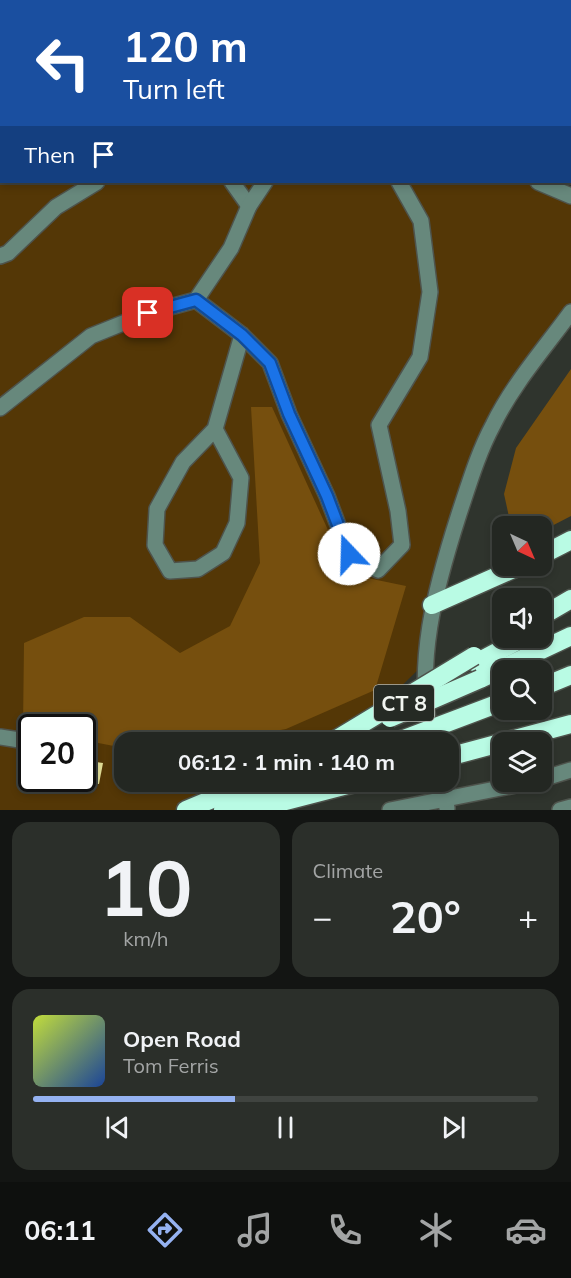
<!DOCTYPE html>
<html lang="en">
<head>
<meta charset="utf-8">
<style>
  :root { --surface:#232722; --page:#2b2f2a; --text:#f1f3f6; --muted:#a3a5a5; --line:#404440; --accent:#95b2f1 }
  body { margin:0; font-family:Mulish,sans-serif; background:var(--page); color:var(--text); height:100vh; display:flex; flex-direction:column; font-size:22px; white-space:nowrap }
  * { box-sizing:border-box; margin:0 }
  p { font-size:20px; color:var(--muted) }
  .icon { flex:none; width:33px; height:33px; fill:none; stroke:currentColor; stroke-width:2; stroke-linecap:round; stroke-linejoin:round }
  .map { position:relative; height:810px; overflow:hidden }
  .details { display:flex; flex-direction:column; gap:12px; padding:12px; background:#131513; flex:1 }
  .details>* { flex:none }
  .guide { position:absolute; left:0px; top:0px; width:572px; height:183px; box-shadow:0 3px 9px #0003,0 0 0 2px var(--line); background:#1a4fa0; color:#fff; overflow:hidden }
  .needle { width:39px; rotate:136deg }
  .tools { position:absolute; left:492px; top:516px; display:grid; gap:12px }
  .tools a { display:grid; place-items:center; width:60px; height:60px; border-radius:12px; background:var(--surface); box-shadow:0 3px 9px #0003,0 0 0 2px var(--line); font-size:30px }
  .speed { position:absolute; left:18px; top:714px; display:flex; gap:12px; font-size:30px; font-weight:700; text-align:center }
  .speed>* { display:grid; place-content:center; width:78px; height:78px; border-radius:50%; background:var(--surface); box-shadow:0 3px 9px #0003,0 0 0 2px var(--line); line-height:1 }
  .speed .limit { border:3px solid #111; border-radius:9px; background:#fff; color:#111 }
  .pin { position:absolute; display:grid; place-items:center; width:51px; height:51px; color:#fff; margin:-26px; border-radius:12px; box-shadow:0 3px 9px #0006 }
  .me { position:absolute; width:66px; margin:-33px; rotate:339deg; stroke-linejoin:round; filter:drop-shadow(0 0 4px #0008) }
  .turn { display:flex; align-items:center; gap:21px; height:126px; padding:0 24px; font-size:27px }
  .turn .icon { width:78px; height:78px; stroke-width:2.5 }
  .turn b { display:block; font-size:42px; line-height:51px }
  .then { display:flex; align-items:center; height:57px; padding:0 24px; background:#0003; gap:12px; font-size:22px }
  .big { font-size:45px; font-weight:700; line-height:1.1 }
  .details .tile { flex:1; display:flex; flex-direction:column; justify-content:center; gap:9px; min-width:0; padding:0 21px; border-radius:18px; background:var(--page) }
  .details .dial { align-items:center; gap:0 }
  .dial b { font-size:78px; line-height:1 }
  .song { display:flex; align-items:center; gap:18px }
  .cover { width:72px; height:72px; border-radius:9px; background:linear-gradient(135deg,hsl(70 70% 55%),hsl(220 70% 35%)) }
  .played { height:6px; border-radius:3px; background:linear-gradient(90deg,var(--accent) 40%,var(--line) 40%) }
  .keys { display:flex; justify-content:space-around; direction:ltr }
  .heat { display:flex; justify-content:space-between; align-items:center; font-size:33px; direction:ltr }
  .details .tiles { flex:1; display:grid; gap:12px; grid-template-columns:1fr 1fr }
  .tile:last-child { grid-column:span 2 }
  .trip { position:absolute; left:114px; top:732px; width:345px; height:60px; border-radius:18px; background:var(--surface); box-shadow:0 3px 9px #0003,0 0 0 2px var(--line); font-weight:700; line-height:60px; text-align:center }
  .tab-bar { display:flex; height:96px; justify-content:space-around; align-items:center; background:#0e100e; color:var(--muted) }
  .tab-bar .icon { width:42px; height:42px }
  .tab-bar .selected { color:var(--accent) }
  .tab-bar b { font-size:27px; color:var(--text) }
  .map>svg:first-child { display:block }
  .green { fill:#543706; fill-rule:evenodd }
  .forest { fill:#764f0e }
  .building { fill:#e3e098 }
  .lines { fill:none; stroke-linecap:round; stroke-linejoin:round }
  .minor-casing { stroke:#4e534c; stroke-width:18 }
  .highway-casing { stroke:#4e534c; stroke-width:21 }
  .minor { stroke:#67887c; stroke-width:15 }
  .highway { stroke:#b9fbe4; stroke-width:18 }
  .highway-bridge-casing { stroke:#4e534c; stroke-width:21; stroke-linecap:butt }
  .highway-bridge { stroke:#b9fbe4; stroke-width:18 }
  .route-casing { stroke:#114b97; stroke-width:15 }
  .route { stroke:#1a73e8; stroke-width:10 }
  .labels { text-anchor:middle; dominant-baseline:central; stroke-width:6; stroke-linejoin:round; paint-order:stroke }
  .shield { fill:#252a24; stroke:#b4b8b3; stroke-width:1.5 }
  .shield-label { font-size:21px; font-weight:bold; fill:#f1f5f0 }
</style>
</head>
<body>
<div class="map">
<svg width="571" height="810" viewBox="0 0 571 810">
  <rect width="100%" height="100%" fill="#2f342d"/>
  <path class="green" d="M0,0L55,1L2,2V182H530L571,198V312L493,424L465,497L425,663L383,704L328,742H124V782H252L180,810H0ZM32,728H82V778H32Z"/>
  <g class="forest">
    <path d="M571,369V516L542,531V526H511L504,494L516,448Z"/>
    <path d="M251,407H272L348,574L406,586L375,690L286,729L215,742H124V748L83,740L82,728H23L24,643L84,617H130L180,653L230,626L260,563Z"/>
  </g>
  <path class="building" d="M82,760L103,763L99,784L82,782Z"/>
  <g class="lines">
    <defs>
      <g id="minor">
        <path d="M105,0L110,2"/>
        <path d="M0,16H2"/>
        <path d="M0,129H2"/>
        <path d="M232,182L249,206"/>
        <path d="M538,182L571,196"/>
        <path d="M0,256L8,253L56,207L97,182"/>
        <path d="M196,300L242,335L270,363L289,414L327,496L349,554L378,570L402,545L398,511L379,425L420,357L430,292L421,221L399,182"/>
        <path d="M0,408L91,336L148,313L196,300L231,248L249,206L265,182"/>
        <path d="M215,429L241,478L237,523L223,553L198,569L170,571L155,545L157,509L183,462L215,429L242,335"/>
        <path d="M0,737L32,742"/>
        <path d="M432,742C414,664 435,589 459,514C469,484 478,453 493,425C513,384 544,349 571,312"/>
        <path d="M542,779L571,770"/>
        <path d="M441,782L447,808"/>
        <path d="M390,810L531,782"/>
        <path d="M560,810L571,807"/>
      </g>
      <g id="highway">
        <path d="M542,555L571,540"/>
        <path d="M432,605L520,566"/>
        <path d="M542,616L571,599"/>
        <path d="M476,663L523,638"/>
        <path d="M480,679L571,636"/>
        <path d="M542,687L571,675"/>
        <path d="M448,757L571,724"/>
        <path d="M186,810L253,782"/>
        <path d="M223,810L295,782"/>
        <path d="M251,810L359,782"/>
      </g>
    </defs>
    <use href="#minor" class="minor-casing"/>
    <use href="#highway" class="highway-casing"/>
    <use href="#minor" class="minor"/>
    <use href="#highway" class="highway"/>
    <defs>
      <g id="highway-bridge">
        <path d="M390,718L480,679"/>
        <path d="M332,742L474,656"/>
        <path d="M396,742L502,702"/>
      </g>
    </defs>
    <use href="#highway-bridge" class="highway-bridge-casing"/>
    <use href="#highway-bridge" class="highway-bridge"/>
  </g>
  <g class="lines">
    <defs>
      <path id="route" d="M148,313L196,300L242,335L270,363L289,414L327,496L349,554"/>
    </defs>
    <use href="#route" class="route-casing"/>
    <use href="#route" class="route"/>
  </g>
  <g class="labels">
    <rect class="shield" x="374" y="685" width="60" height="36" rx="4.5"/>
    <g class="shield-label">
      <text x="404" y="703">CT 8</text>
    </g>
  </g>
</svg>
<div class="tools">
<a><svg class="needle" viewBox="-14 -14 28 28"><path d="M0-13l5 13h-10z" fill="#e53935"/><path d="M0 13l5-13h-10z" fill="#a3a5a5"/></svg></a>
<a><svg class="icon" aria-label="sound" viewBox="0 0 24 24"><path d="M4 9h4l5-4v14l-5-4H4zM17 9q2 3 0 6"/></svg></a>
<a><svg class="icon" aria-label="search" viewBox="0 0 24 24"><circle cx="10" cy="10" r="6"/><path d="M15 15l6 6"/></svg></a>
<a><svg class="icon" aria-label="layers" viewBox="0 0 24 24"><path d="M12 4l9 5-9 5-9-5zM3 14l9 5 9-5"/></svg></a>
</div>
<div class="speed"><div class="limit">20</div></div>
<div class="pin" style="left:148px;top:313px;background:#d93025"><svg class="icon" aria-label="arrive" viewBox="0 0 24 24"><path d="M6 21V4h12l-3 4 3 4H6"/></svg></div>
<svg class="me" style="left:349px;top:554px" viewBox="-20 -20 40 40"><circle r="19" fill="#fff"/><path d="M0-13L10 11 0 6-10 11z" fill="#1a73e8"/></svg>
<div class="trip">06:12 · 1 min · 140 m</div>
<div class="guide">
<div class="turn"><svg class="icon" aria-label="left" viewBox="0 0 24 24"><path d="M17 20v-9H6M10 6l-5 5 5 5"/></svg><div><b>120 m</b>Turn left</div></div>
<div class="then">Then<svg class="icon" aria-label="arrive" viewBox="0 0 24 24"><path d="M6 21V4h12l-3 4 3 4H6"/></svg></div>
</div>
</div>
<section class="details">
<div class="tiles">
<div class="tile dial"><b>10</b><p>km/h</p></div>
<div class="tile"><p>Climate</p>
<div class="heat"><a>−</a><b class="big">20°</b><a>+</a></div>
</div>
<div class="tile">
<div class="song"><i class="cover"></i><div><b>Open Road</b><p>Tom Ferris</p></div></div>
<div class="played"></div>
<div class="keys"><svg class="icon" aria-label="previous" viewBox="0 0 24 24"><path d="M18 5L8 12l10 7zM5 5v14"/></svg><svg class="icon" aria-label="pause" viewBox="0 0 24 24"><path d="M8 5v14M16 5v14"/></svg><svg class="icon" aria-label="next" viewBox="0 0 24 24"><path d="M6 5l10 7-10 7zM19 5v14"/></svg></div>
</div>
</div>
</section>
<nav class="tab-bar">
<b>06:11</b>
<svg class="icon selected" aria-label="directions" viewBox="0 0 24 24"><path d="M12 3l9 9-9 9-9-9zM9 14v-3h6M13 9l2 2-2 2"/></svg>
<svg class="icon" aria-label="music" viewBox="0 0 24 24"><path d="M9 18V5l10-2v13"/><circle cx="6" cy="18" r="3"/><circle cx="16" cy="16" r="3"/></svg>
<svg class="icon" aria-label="phone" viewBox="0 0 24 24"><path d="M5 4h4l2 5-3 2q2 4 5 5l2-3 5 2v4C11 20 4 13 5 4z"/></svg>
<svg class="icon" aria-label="climate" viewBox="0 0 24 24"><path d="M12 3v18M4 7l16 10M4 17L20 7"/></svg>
<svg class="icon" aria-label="car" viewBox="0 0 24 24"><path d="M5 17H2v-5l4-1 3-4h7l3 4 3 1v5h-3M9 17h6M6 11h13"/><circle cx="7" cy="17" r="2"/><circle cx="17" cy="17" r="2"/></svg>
</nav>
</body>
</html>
